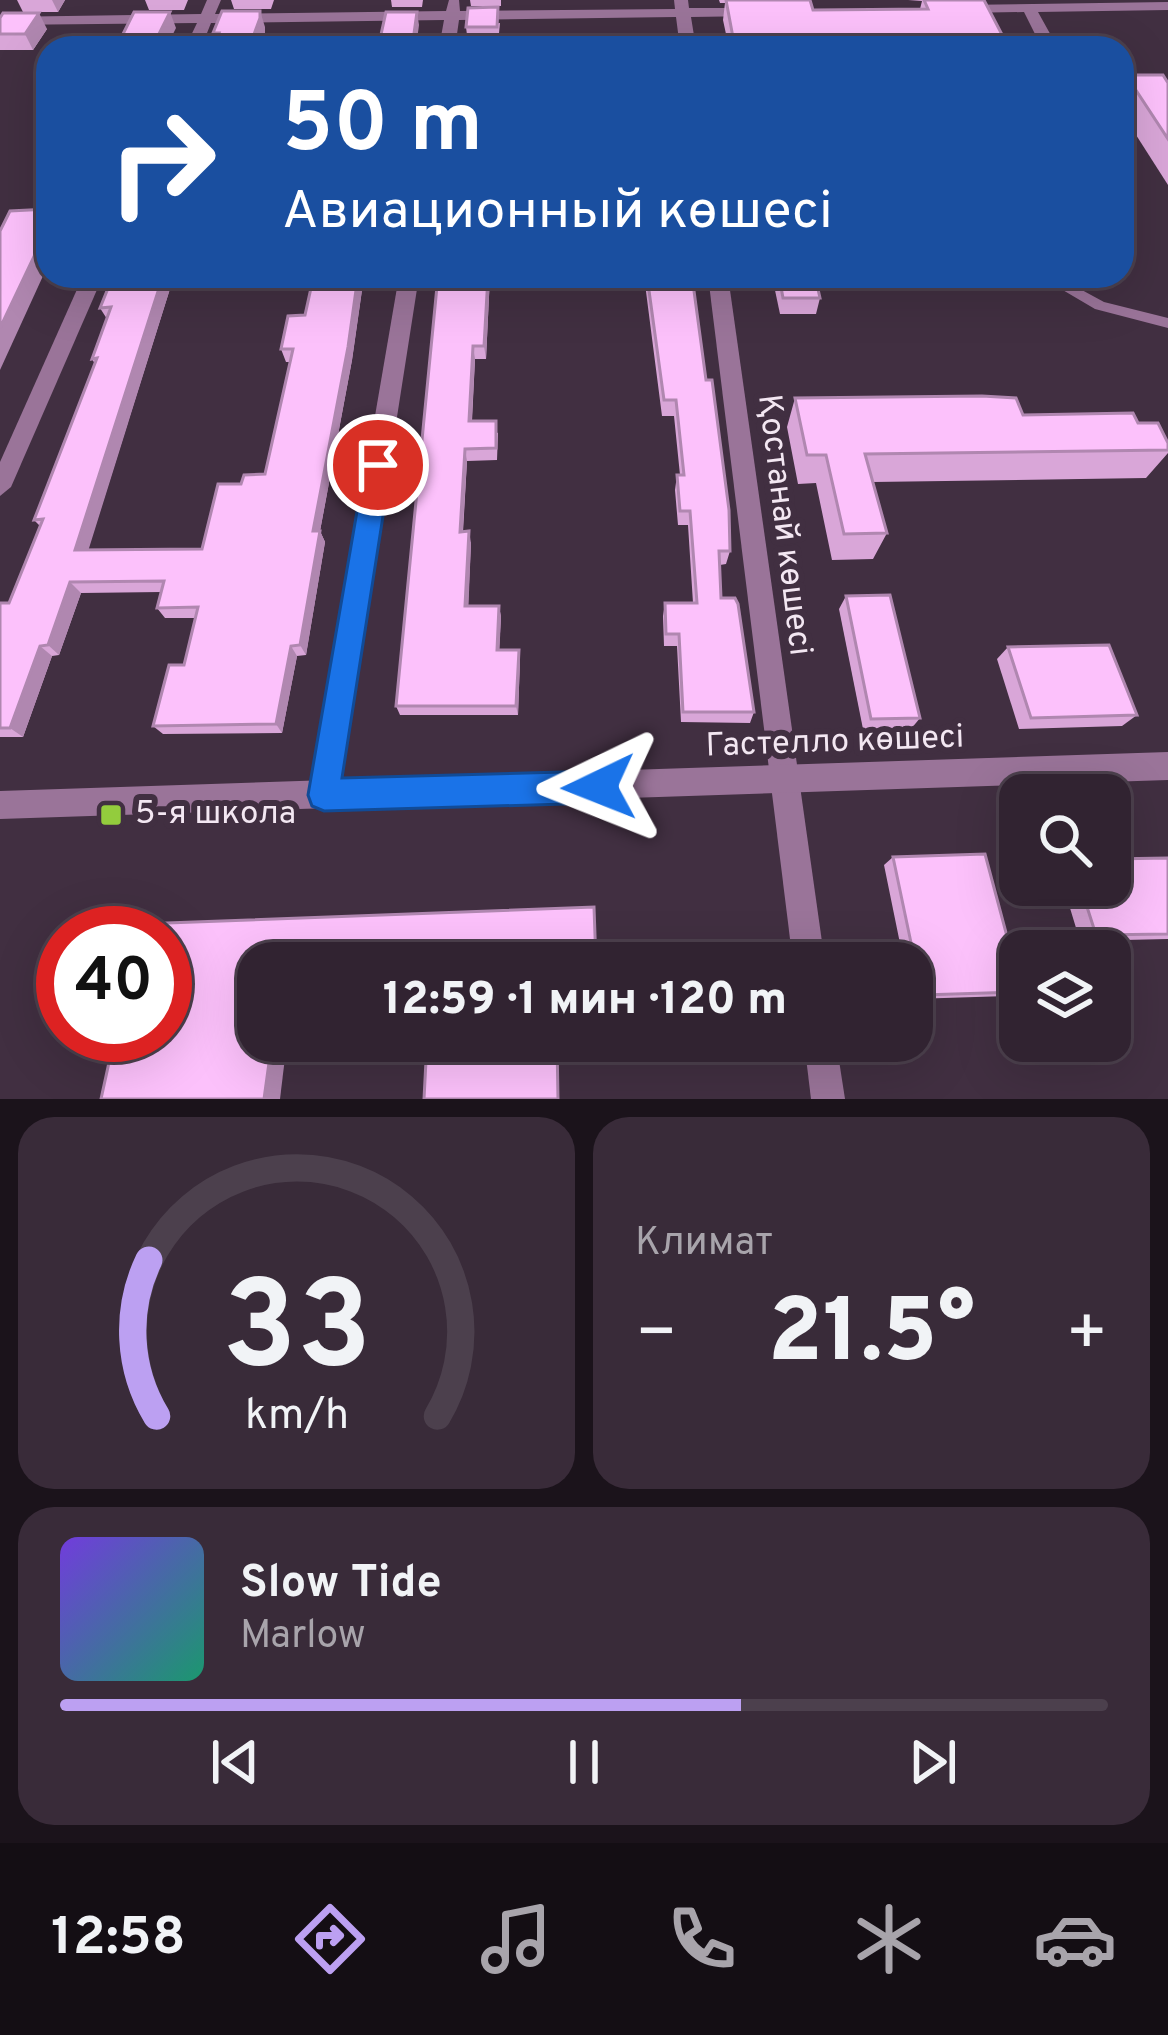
<!DOCTYPE html>
<html lang="ru">
<head>
<meta charset="utf-8">
<style>
  :root { --surface:#312331; --page:#392b39; --text:#f1f3f6; --muted:#a8a4ab; --line:#4c404d; --accent:#bca0f2 }
  body { margin:0; font-family:Overpass,sans-serif; background:var(--page); color:var(--text); height:100vh; display:flex; flex-direction:column; font-size:45px; white-space:nowrap }
  * { box-sizing:border-box; margin:0 }
  p { font-size:39px; color:var(--muted) }
  .icon { flex:none; width:66px; height:66px; fill:none; stroke:currentColor; stroke-width:2; stroke-linecap:round; stroke-linejoin:round }
  .map { position:relative; height:1099px; overflow:hidden }
  .details { display:flex; flex-direction:column; gap:18px; padding:18px; background:#1b131b; flex:1 }
  .details>* { flex:none }
  .hud { position:absolute; left:36px; top:36px; width:1098px; height:252px; border-radius:36px; box-shadow:0 12px 48px #0002,0 0 0 3px var(--line); background:#1a4fa0; color:#fff; overflow:hidden }
  .fabs { position:absolute; left:999px; top:774px; display:grid; gap:24px }
  .fabs a { display:grid; place-items:center; width:132px; height:132px; border-radius:24px; background:var(--surface); box-shadow:0 12px 48px #0002,0 0 0 3px var(--line); font-size:60px }
  .speed { position:absolute; left:36px; top:906px; display:flex; gap:24px; font-size:60px; font-weight:700; text-align:center }
  .speed>* { display:grid; place-content:center; width:156px; height:156px; border-radius:50%; background:var(--surface); box-shadow:0 12px 48px #0002,0 0 0 3px var(--line); line-height:1 }
  .speed .limit { border:18px solid #d22; background:#fff; color:#111 }
  .pin { position:absolute; display:grid; place-items:center; width:102px; height:102px; color:#fff; margin:-51px; border:6px solid #fff; border-radius:50%; box-shadow:0 3px 12px #0007 }
  .me { position:absolute; width:132px; margin:-66px; rotate:268deg; stroke-linejoin:round; filter:drop-shadow(0 0 9px #0008) }
  .turn { display:flex; align-items:center; gap:42px; height:252px; padding:0 48px; font-size:54px }
  .turn .icon { width:156px; height:156px; stroke-width:2.5 }
  .turn b { display:block; font-size:84px; line-height:102px }
  .big { font-size:90px; font-weight:800; line-height:1.1 }
  .details .tile { flex:1; display:flex; flex-direction:column; justify-content:center; gap:18px; min-width:0; padding:0 42px; border-radius:36px; background:var(--page) }
  .details .dial { align-items:center; gap:0 }
  .dial svg { height:312px; overflow:visible; fill:none; stroke:var(--line); stroke-width:7; stroke-linecap:round; text-anchor:middle }
  .dial text { fill:var(--text); stroke:none }
  .song { display:flex; align-items:center; gap:36px }
  .cover { width:144px; height:144px; border-radius:18px; background:linear-gradient(135deg,hsl(260 70% 55%),hsl(160 70% 35%)) }
  .played { height:12px; border-radius:6px; background:linear-gradient(90deg,var(--accent) 65%,var(--line) 65%) }
  .keys { display:flex; justify-content:space-around; direction:ltr }
  .heat { display:flex; justify-content:space-between; align-items:center; font-size:66px; direction:ltr }
  .details .tiles { flex:1; display:grid; gap:18px; grid-template-columns:1fr 1fr }
  .tile:last-child { grid-column:span 2 }
  .trip { position:absolute; left:237px; top:942px; width:696px; height:120px; border-radius:36px; background:var(--surface); box-shadow:0 12px 48px #0002,0 0 0 3px var(--line); font-weight:800; line-height:120px; text-align:center }
  .dock { display:flex; height:192px; justify-content:space-around; align-items:center; background:#140e14; color:var(--muted) }
  .dock .icon { width:84px; height:84px }
  .dock .current { color:var(--accent) }
  .dock b { font-size:54px; color:var(--text) }
  .map>svg:first-child { display:block }
  .lines { fill:none; stroke-linecap:round; stroke-linejoin:round }
  .service { fill:#9a7499; fill-rule:evenodd }
  .minor { fill:#9a7499; fill-rule:evenodd }
  .tertiary { fill:#9a7499; fill-rule:evenodd }
  .wall { fill:#d9a6d8 }
  .shaded-wall { fill:#b087b0 }
  .building { fill:#fcc1fb; stroke:#b087b0; stroke-width:3 }
  .route { fill:#1a73e8; stroke:#114b97; stroke-width:3 }
  .poi-dot { fill:#93cc3d; stroke:#412f41; stroke-width:4.5 }
  .labels { text-anchor:middle; dominant-baseline:central; stroke-width:12; stroke-linejoin:round; paint-order:stroke }
  .street-label { font-size:33px; fill:#f3e7f2; stroke:#412f41 }
  .poi-label { font-size:33px; fill:#f3e7f2; stroke:#412f41; text-anchor:start }
</style>
</head>
<body>
<div class="map">
<svg width="1168" height="1099" viewBox="0 0 1168 1099">
  <rect width="100%" height="100%" fill="#412f41"/>
  <g class="lines">
    <path class="service" d="M1039,276H1056L1104,302L1168,318V328L1095,309Z"/>
    <g class="minor">
      <path d="M207,0H221L215,14L446,11L449,0H459L460,11L675,9L674,0H688L689,8H758L765,12L758,16L691,17L696,48H680L676,17L459,20L455,48H439L444,20L211,23L201,48H185L197,23L0,25V17L201,14Z"/>
      <path d="M1168,2V10L1038,12L1058,48H1042L1024,12L960,13L953,9L960,5Z"/>
      <path d="M83,276H103L11,487L0,496V462Z"/>
      <path d="M399,276H419L338,795L334,805L324,809L314,805L310,795Z"/>
      <path d="M708,276H728L825,963H793Z"/>
      <path d="M804,1041H836L845,1099H811Z"/>
    </g>
    <path class="tertiary" d="M1168,752V780L0,819V791Z"/>
  </g>
  <g class="wall">
    <path d="M17,0H65L58,12H23Z"/>
    <path d="M145,0H188L184,10H149Z"/>
    <path d="M231,0H274L271,9H234Z"/>
    <path d="M391,0H423L422,7H392Z"/>
    <path d="M470,0H501V6H471Z"/>
    <path d="M719,0H810L813,10L920,9L922,1L908,0H984L1009,48H729L723,20L725,3H720Z"/>
    <path d="M0,18L47,29L33,50H0Z"/>
    <path d="M500,23L498,43H468L466,27Z"/>
    <path d="M1126,75L1168,83V185L1122,113V82Z"/>
    <path d="M174,276L88,549H202L241,484L265,474L290,362H286L281,349L305,315L320,288L323,276H364L352,360L320,531L325,542L306,655L297,656L282,733L163,734L153,726L184,665L195,618H165L157,608L161,592L81,593L59,655L52,656L23,737H0V603H9L40,526L34,520L95,364L92,359L107,319L100,308Z"/>
    <path d="M438,276H490L486,359H475L472,421L498,433L497,460L467,461L463,532L471,543L468,606H499L501,617L499,650L520,660L518,715H400L396,706Z"/>
    <path d="M644,276H692L730,551L726,564L720,565L721,598L754,712L750,723L681,722L677,646H664L663,616L665,603H693L688,525H678L675,490L677,475H680L674,416H662Z"/>
    <path d="M772,276H815L820,298L816,314H780Z"/>
    <path d="M981,276H1023L1017,289L987,290Z"/>
    <path d="M795,398L1138,423L1168,443V453L1146,478L873,482L887,533L873,559L832,560L816,483L798,484L787,427Z"/>
    <path d="M846,596L920,718L911,729H863L839,609Z"/>
    <path d="M1008,647L1137,715L1122,726L1019,729L997,659Z"/>
    <path d="M893,857L1020,992L1008,996L912,999V963H904L884,865Z"/>
    <path d="M1168,858V939L1080,941L1063,885H1110Z"/>
  </g>
  <g class="shaded-wall">
    <path d="M52,0H65L58,12Z"/>
    <path d="M260,11L265,27V34L260,48H249Z"/>
    <path d="M170,12L176,28L166,48H152Z"/>
    <path d="M417,12L419,25L416,48H412Z"/>
    <path d="M39,13L47,29L33,50L25,34Z"/>
    <path d="M48,227V265L0,370V328Z"/>
    <path d="M163,276H174L85,561L75,550Z"/>
    <path d="M358,276H364L352,360L320,531L325,542L306,655L300,645L313,531Z"/>
    <path d="M488,276H490L486,359L484,346Z"/>
    <path d="M473,346L475,359L471,434L469,421Z"/>
    <path d="M465,449L467,461L462,543L460,532Z"/>
    <path d="M469,531L471,543L468,617L465,606Z"/>
    <path d="M70,582L81,593L59,655L48,645Z"/>
    <path d="M499,606L501,617L499,660L497,650Z"/>
    <path d="M40,646L52,656L23,737L10,728Z"/>
    <path d="M291,646L297,656L282,733L276,724Z"/>
    <path d="M519,650L520,660L518,715L516,706Z"/>
    <path d="M272,1041H287L280,1099H264Z"/>
  </g>
  <g class="building">
    <path d="M726,0H810L813,10L928,9L924,0H984L1009,48H876L874,41L786,42L787,48H735Z"/>
    <path d="M498,7L497,27H466L468,8Z"/>
    <path d="M222,11H260V18L249,48H213L219,33H213Z"/>
    <path d="M134,12H170L152,48H116Z"/>
    <path d="M386,12H417L412,48H378Z"/>
    <path d="M3,13H39L25,34H0V18Z"/>
    <path d="M1126,75H1163L1168,83V139Z"/>
    <path d="M48,209V227L0,328V231L10,211Z"/>
    <path d="M113,276H163L75,550L202,549L218,484H241L244,475L265,474L293,349H281L288,316L305,315L311,288H320L323,276H358L348,347L313,531H320L300,645L291,646L276,724L153,726L169,665H184L198,607L157,608L164,581L70,582L48,645L40,646L10,728H0V603H9L43,519L34,520L97,358L92,359L111,307L100,308Z"/>
    <path d="M438,276H488L484,346H473L469,421H496V448L465,449L460,532L469,531L465,606H499L497,650H519L516,706H396Z"/>
    <path d="M647,276H692L706,380H712L729,510L730,551H719L721,598H735L738,604L754,712H683L679,634H666L665,603H697L690,511H680L677,475H684L676,400H664Z"/>
    <path d="M779,276H815L820,298H783Z"/>
    <path d="M982,396L1016,398L1023,415L1133,413L1138,423H1158L1168,443V450L865,454L887,533L844,534L826,455H807L795,398Z"/>
    <path d="M890,595L920,718L871,719L846,596Z"/>
    <path d="M1109,645L1137,715L1031,718L1008,647Z"/>
    <path d="M985,854L1020,985V992L922,995L893,857Z"/>
    <path d="M1168,858V934L1096,935L1080,885H1110V859Z"/>
    <path d="M594,907L596,963H258V1041H272L264,1099H101L115,1035H165V933H138L140,924Z"/>
    <path d="M427,1041H557L558,1099H424Z"/>
  </g>
  <path class="route" d="M378,455L391,465L342,778L599,771L611,776L615,787L611,798L599,803L324,811L312,806L308,795L365,465Z"/>
  <rect class="poi-dot" x="99" y="803" width="24" height="24" rx="6"/>
  <g class="labels">
    <g class="street-label">
      <text transform="translate(783 525) rotate(83)">Қостанай көшесі</text>
      <text transform="translate(835 743) rotate(-2)">Гастелло көшесі</text>
    </g>
    <g class="poi-label">
      <text x="135" y="815">5-я школа</text>
    </g>
  </g>
</svg>
<div class="fabs">
<a><svg class="icon" aria-label="search" viewBox="0 0 24 24"><circle cx="10" cy="10" r="6"/><path d="M15 15l6 6"/></svg></a>
<a><svg class="icon" aria-label="layers" viewBox="0 0 24 24"><path d="M12 4l9 5-9 5-9-5zM3 14l9 5 9-5"/></svg></a>
</div>
<div class="speed"><div class="limit">40</div></div>
<div class="pin" style="left:378px;top:465px;background:#d93025"><svg class="icon" aria-label="arrive" viewBox="0 0 24 24"><path d="M6 21V4h12l-3 4 3 4H6"/></svg></div>
<svg class="me" style="left:599px;top:787px" viewBox="-20 -20 40 40"><path d="M0-17L14 15 0 8-14 15z" fill="#1a73e8" stroke="#fff" stroke-width="4"/></svg>
<div class="trip">12:59 · 1 мин · 120 m</div>
<div class="hud">
<div class="turn"><svg class="icon" aria-label="right" viewBox="0 0 24 24"><path d="M7 20v-9h11M14 6l5 5-5 5"/></svg><div><b>50 m</b>Авиационный көшесі</div></div>
</div>
</div>
<section class="details">
<div class="tiles">
<div class="tile dial"><svg viewBox="0 0 100 80">
<path d="M14 69A42 42 0 1 1 86 69"/>
<path d="M14 69A42 42 0 0 1 12 29" stroke="#bca0f2"/>
<text x="50" y="56" font-size="32" font-weight="700">33</text>
<text x="50" y="72" font-size="11">km/h</text>
</svg></div>
<div class="tile"><p>Климат</p>
<div class="heat"><a>−</a><b class="big">21.5°</b><a>+</a></div>
</div>
<div class="tile">
<div class="song"><i class="cover"></i><div><b>Slow Tide</b><p>Marlow</p></div></div>
<div class="played"></div>
<div class="keys"><svg class="icon" aria-label="previous" viewBox="0 0 24 24"><path d="M18 5L8 12l10 7zM5 5v14"/></svg><svg class="icon" aria-label="pause" viewBox="0 0 24 24"><path d="M8 5v14M16 5v14"/></svg><svg class="icon" aria-label="next" viewBox="0 0 24 24"><path d="M6 5l10 7-10 7zM19 5v14"/></svg></div>
</div>
</div>
</section>
<nav class="dock">
<b>12:58</b>
<svg class="icon current" aria-label="directions" viewBox="0 0 24 24"><path d="M12 3l9 9-9 9-9-9zM9 14v-3h6M13 9l2 2-2 2"/></svg>
<svg class="icon" aria-label="music" viewBox="0 0 24 24"><path d="M9 18V5l10-2v13"/><circle cx="6" cy="18" r="3"/><circle cx="16" cy="16" r="3"/></svg>
<svg class="icon" aria-label="phone" viewBox="0 0 24 24"><path d="M5 4h4l2 5-3 2q2 4 5 5l2-3 5 2v4C11 20 4 13 5 4z"/></svg>
<svg class="icon" aria-label="climate" viewBox="0 0 24 24"><path d="M12 3v18M4 7l16 10M4 17L20 7"/></svg>
<svg class="icon" aria-label="car" viewBox="0 0 24 24"><path d="M5 17H2v-5l4-1 3-4h7l3 4 3 1v5h-3M9 17h6M6 11h13"/><circle cx="7" cy="17" r="2"/><circle cx="17" cy="17" r="2"/></svg>
</nav>
</body>
</html>
